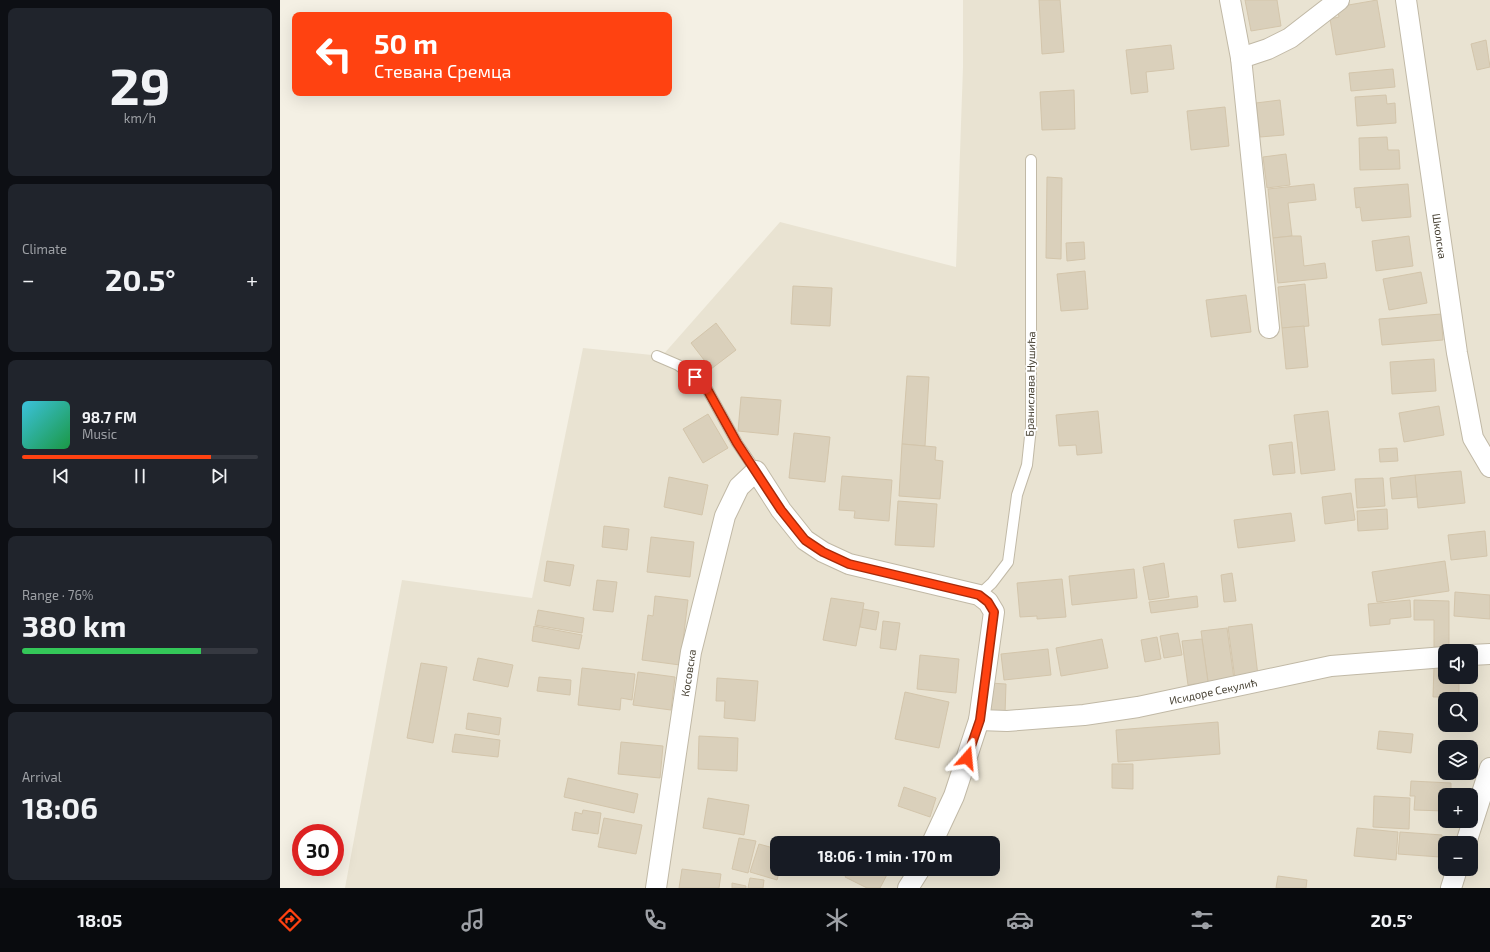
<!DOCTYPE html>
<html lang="en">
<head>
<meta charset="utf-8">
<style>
  :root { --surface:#171b24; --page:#20242c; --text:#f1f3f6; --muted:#9ea1a6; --line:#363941; --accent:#ff4211 }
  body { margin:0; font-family:"Exo 2",sans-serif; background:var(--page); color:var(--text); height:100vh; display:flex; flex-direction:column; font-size:15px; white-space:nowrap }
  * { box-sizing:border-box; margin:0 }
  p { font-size:13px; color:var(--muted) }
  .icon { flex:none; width:22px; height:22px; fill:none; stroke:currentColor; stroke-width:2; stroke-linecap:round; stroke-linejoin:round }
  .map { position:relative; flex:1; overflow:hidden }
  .drawer { display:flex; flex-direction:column; gap:8px; padding:8px; background:#0d0f14; width:280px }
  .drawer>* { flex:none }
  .top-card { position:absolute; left:12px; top:12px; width:380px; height:84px; border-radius:8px; box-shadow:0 4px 16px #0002; background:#ff4211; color:#fff; overflow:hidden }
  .controls { position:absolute; left:1158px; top:644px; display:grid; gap:8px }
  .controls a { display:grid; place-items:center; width:40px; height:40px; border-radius:8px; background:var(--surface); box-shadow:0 4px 16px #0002; font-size:20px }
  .speed { position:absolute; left:12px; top:824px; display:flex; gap:8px; font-size:20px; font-weight:700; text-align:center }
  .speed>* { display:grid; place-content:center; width:52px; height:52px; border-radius:50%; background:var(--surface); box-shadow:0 4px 16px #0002; line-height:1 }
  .speed .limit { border:6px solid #d22; background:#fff; color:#111 }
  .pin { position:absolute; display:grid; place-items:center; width:34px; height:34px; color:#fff; margin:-17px; border-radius:8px; box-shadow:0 2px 6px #0006 }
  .me { position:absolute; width:44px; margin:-22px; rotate:18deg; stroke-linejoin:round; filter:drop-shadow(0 0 3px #0008) }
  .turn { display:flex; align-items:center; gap:14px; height:84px; padding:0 16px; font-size:18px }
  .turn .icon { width:52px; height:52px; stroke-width:2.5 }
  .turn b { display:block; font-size:28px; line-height:34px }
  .big { font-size:30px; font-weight:700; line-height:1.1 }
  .drawer .tile { flex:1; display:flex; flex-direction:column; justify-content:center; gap:6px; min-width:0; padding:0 14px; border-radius:8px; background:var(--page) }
  .drawer .dial { align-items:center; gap:0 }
  .dial b { font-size:52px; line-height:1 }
  .song { display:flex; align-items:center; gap:12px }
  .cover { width:48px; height:48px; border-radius:6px; background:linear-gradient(135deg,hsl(190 70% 55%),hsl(140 70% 35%)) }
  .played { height:4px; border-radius:2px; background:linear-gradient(90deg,var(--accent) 80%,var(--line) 80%) }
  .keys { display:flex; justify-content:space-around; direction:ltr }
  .heat { display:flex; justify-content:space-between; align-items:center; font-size:22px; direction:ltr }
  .charge { height:6px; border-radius:3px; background:linear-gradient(90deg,#34c759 76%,var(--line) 0) }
  .trip { position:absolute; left:490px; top:836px; width:230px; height:40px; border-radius:8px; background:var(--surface); box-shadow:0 4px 16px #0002; font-weight:700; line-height:40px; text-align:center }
  .tab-bar { display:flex; height:64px; justify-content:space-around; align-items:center; background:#090b0e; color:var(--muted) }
  .tab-bar .icon { width:28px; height:28px }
  .tab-bar .active { color:var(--accent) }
  .tab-bar b { font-size:18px; color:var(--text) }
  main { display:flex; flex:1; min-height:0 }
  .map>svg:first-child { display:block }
  .residential { fill:#e9e3d2; fill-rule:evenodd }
  .building { fill:#dad0bb; stroke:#d3c5ab }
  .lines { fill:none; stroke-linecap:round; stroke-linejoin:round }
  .service-casing { stroke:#c1b9a6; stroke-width:12 }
  .minor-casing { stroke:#c1b9a6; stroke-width:22 }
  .service { stroke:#fff; stroke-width:10 }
  .minor { stroke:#fff; stroke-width:20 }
  .route-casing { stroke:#a62b0b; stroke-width:10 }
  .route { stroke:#ff4211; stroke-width:7 }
  .labels { text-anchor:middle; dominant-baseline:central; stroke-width:3.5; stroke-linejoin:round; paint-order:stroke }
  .street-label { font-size:11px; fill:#474133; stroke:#fff }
</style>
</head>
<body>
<main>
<section class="drawer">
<div class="tile dial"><b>29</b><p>km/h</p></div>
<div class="tile"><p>Climate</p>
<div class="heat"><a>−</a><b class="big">20.5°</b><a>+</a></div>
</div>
<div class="tile">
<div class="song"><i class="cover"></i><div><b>98.7 FM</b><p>Music</p></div></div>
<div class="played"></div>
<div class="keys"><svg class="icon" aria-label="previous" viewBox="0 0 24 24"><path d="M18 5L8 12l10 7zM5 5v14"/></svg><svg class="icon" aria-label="pause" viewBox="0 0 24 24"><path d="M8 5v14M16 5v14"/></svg><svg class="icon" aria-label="next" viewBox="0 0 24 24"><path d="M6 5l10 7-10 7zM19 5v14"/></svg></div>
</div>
<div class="tile"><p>Range · 76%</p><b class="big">380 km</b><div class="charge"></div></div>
<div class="tile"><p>Arrival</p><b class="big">18:06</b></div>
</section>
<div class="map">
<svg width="1210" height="888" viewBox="0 0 1210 888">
  <rect width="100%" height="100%" fill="#f4f0e4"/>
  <path class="residential" d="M683,0H1210V888H65L122,580L252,598L303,348L382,356L500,222L676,267L683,67ZM1165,651H1191V677H1165ZM1165,699H1191V725H1165ZM1165,747H1191V773H1165ZM1165,795H1191V821H1165ZM497,843H713V869H497ZM1165,843H1191V869H1165Z"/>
  <g class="building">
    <path d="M759,0H780L784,52L762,54Z"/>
    <path d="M965,0H997L1001,26L971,31Z"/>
    <path d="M1097,0L1105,47L1056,55L1050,19L1059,17L1057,7Z"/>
    <path d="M1206,40L1210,67L1197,70L1191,44Z"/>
    <path d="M891,45L894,69L866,72L868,92L851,94L846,50Z"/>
    <path d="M1113,69L1115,87L1071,91L1069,73Z"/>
    <path d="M794,90L795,129L762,130L760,92Z"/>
    <path d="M1106,95L1107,104L1115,103L1116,123L1077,126L1075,97Z"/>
    <path d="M1000,100L1004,135L980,137L976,103Z"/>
    <path d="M945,107L949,146L911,150L907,111Z"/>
    <path d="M1107,137L1108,150H1119L1120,169L1080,170L1079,138Z"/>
    <path d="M1006,154L1010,185L987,188L983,157Z"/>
    <path d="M767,177L782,178L781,259L766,258Z"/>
    <path d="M1034,184L1036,200L1008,203L1012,236L993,238L988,189Z"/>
    <path d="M1128,184L1131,217L1082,221L1080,207L1076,208L1074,188Z"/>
    <path d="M1012,236H1021L1024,266L1045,263L1047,278L998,283L993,238Z"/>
    <path d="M1129,236L1133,266L1096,271L1092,241Z"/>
    <path d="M804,242L805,259L787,261L786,243Z"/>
    <path d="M805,271L808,309L781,311L777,274Z"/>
    <path d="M1141,272L1147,303L1109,310L1103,279Z"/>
    <path d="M1025,284L1029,326L1002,328L998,287Z"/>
    <path d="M513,286L552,288L550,326L511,324Z"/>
    <path d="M966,295L971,332L931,337L926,300Z"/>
    <path d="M1161,314L1163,340L1102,345L1099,319Z"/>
    <path d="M436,323L456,350L431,369L411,343Z"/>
    <path d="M1024,326L1028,367L1006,369L1002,328Z"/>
    <path d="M1154,359L1156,391L1112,394L1110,362Z"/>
    <path d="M627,376L649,377L645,446L622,444Z"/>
    <path d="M461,397L501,400L498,435L458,431Z"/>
    <path d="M1159,406L1164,435L1124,442L1119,413Z"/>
    <path d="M818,411L822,453L797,455L796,445L779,446L776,415Z"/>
    <path d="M1048,411L1055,470L1021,474L1014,415Z"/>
    <path d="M428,414L448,448L423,463L403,429Z"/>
    <path d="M514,433L550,437L545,482L509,478Z"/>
    <path d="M1012,442L1015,473L993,475L989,445Z"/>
    <path d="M622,444L656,447L655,460L663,461L660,499L619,496Z"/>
    <path d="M1117,448L1118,461L1100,462L1099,449Z"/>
    <path d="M1181,471L1185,503L1138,508L1135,475Z"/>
    <path d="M1135,475L1137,497L1112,499L1110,478Z"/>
    <path d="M562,476L612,480L609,521L574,518L575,511L559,510Z"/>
    <path d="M389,477L428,485L422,515L384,507Z"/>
    <path d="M1103,478L1105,506L1077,508L1075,479Z"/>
    <path d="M1071,493L1075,520L1045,524L1042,497Z"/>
    <path d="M618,501L657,504L654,547L615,545Z"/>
    <path d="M1107,509L1108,529L1078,531L1077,511Z"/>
    <path d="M1011,513L1015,541L958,548L954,520Z"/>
    <path d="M324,526L349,529L347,550L322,547Z"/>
    <path d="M1205,531L1207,556L1171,560L1168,535Z"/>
    <path d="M371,537L414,542L410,577L367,572Z"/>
    <path d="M267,561L294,565L290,586L264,581Z"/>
    <path d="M1165,561L1169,591L1097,602L1092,572Z"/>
    <path d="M884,563L889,597L869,600L863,567Z"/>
    <path d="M854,569L857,598L792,605L789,576Z"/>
    <path d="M952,573L956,601L944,602L941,575Z"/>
    <path d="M782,579L786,617L757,619V616L740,617L737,583Z"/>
    <path d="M317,580L337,582L333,612L313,610Z"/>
    <path d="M1175,592L1210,595V619L1174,616Z"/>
    <path d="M375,596L408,600L400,665L362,660L368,615L373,616Z"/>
    <path d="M917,596L918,607L871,613L869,602Z"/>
    <path d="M551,598L584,603L576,646L543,640Z"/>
    <path d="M1130,600L1131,617L1110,619V624L1090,626L1088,604Z"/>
    <path d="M1134,600L1169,601V648L1154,647V620H1134Z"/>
    <path d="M583,609L599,612L596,630L580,627Z"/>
    <path d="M258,610L304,618L302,633L255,625Z"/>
    <path d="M603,621L620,623L616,650L600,648Z"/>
    <path d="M972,624L978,676L955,679L948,627Z"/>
    <path d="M254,626L302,635L299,649L252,641Z"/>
    <path d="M947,628L954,679L928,682L921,631Z"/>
    <path d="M898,633L902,655L884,658L880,636Z"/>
    <path d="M877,637L881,659L865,662L861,640Z"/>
    <path d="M822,639L828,668L781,676L776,648Z"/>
    <path d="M922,639L928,682L908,685L902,641Z"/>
    <path d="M768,649L771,675L724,680L721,654Z"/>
    <path d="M640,655L679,659L676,693L637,689Z"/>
    <path d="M198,658L233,665L228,687L193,680Z"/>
    <path d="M141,663L167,667L153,743L127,738Z"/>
    <path d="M1154,666H1165V677H1179V697H1153Z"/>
    <path d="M302,668L355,674L352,700L341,698L340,710L298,705Z"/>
    <path d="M358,672L395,677L391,710L353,705Z"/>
    <path d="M259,677L291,680L290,695L257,691Z"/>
    <path d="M437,678L478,681L475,721L444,718L445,701H436Z"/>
    <path d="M710,683L726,684L725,714L709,713Z"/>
    <path d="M625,692L669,702L659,748L615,739Z"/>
    <path d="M188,713L221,718L219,735L186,729Z"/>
    <path d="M938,722L940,754L838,762L836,730Z"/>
    <path d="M1099,731L1133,734L1131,753L1097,749Z"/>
    <path d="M175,734L220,740L218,757L172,752Z"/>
    <path d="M419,736L458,738L457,771L418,769Z"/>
    <path d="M341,742L383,746L380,778L338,774Z"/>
    <path d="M832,764H853V789L832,788Z"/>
    <path d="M288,778L358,794L354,813L284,797Z"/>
    <path d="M1131,781L1171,783V795H1165V811L1134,810L1135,796H1130Z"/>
    <path d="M624,787L656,798L650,817L618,806Z"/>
    <path d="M1094,796L1130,798L1129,829L1093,827Z"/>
    <path d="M428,798L469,805L464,835L423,828Z"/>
    <path d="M303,810L321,813L318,834L292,830L295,812L302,814Z"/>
    <path d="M324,818L362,825L356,854L318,847Z"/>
    <path d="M1077,828L1118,832L1116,860L1074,856Z"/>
    <path d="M1120,832L1162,835L1160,857L1118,854Z"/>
    <path d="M459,838L476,841L468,873L452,869Z"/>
    <path d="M479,844L497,849V869H500L497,880L470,872Z"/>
    <path d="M402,869L441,874L439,888H399Z"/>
    <path d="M570,869H610L600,888H587L565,877Z"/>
    <path d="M998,876L1027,880L1026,888H996Z"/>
    <path d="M470,878L484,880L483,888H468Z"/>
    <path d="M452,883L466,886V888H452Z"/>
  </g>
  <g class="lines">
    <defs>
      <g id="service">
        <path d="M377,356L398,365L415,377L427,389L457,443L476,471"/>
        <path d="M699,595L712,583L728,562L737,495L747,465L751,427V160"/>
      </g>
      <g id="minor">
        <path d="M950,0L961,58L989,328"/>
        <path d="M1126,0L1177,353L1193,438L1210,467"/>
        <path d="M961,58L988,49L1010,38L1059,0"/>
        <path d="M1191,655L1210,654"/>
        <path d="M699,720L727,721L804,715L858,707L1051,666L1165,657"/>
        <path d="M1186,843L1210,768"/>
        <path d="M376,888L411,652L445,516L459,487L476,471L501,510L525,540L543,552L569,564L699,595L708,602L714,612L699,720L674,796L652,843"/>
        <path d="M628,888L640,869"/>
        <path d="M1171,888L1177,869"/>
      </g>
    </defs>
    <use href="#service" class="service-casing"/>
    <use href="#minor" class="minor-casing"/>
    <use href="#service" class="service"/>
    <use href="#minor" class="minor"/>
  </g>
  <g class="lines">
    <defs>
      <path id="route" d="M415,377L427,389L457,443L501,510L525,540L543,552L569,564L699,595L708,602L714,612L700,720L687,758"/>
    </defs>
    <use href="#route" class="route-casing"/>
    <use href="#route" class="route"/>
  </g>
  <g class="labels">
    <g class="street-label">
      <text transform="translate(1160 236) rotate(82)">Школска</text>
      <text transform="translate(750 384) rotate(-89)">Бранислава Нушића</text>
      <text transform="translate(408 673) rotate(-81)">Косовска</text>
      <text transform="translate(933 691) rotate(-12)">Исидоре Секулић</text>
    </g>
  </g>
</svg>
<div class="controls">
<a><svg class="icon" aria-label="sound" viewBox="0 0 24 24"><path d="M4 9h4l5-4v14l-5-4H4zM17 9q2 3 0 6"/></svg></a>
<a><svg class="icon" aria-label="search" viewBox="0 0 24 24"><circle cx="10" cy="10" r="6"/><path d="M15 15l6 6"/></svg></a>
<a><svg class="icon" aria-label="layers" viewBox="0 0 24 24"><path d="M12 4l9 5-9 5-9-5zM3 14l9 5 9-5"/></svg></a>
<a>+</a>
<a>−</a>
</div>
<div class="speed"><div class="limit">30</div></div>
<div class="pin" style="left:415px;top:377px;background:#d93025"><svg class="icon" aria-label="arrive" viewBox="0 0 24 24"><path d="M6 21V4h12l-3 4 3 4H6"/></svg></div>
<svg class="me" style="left:687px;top:758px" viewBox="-20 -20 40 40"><path d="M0-17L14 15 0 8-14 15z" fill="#ff4211" stroke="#fff" stroke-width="4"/></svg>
<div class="trip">18:06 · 1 min · 170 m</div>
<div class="top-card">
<div class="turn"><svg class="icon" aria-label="left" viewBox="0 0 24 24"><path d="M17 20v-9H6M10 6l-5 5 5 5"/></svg><div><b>50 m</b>Стевана Сремца</div></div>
</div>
</div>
</main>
<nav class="tab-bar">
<b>18:05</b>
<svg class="icon active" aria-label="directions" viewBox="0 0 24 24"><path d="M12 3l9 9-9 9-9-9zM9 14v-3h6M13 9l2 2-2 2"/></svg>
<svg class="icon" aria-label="music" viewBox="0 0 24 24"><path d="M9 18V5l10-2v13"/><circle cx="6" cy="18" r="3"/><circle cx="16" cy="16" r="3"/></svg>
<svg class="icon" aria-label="phone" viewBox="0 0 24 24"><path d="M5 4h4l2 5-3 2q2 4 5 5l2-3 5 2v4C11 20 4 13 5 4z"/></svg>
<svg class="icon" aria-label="climate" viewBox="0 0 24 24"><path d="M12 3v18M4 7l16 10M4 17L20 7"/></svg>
<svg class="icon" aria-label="car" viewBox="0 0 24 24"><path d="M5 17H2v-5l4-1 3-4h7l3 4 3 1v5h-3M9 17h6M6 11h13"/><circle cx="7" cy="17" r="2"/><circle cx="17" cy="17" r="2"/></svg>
<svg class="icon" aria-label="filters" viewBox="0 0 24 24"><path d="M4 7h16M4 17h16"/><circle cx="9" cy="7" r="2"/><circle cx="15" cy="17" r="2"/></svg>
<b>20.5°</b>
</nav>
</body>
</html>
